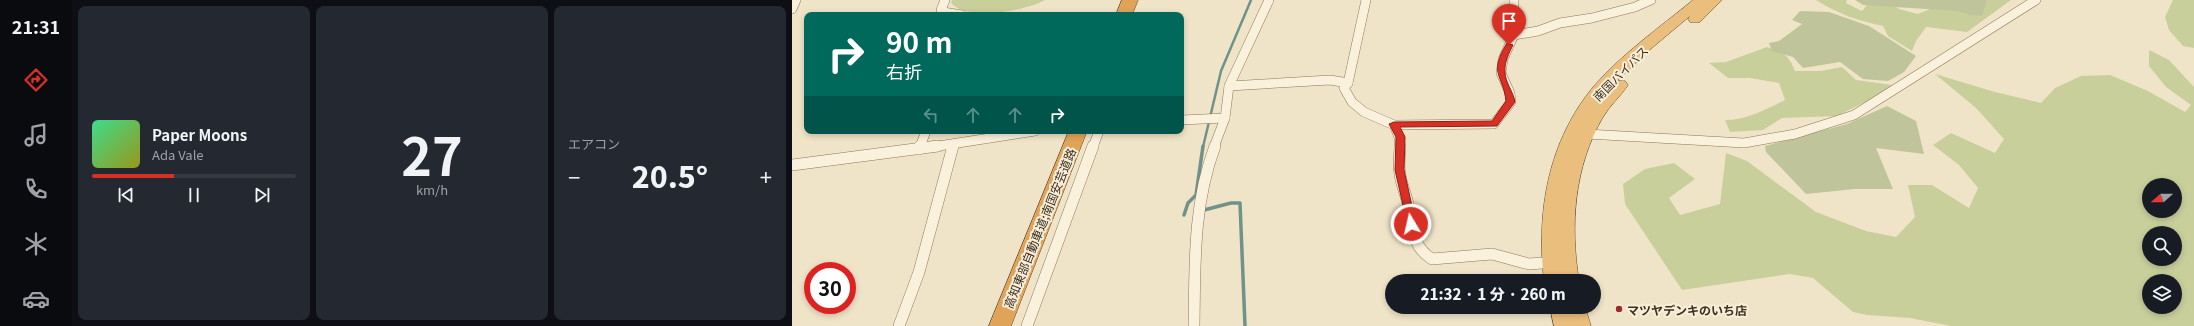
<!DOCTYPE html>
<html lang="ja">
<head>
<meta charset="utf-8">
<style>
  :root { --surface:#171b24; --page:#242831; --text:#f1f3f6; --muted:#9ea1a6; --line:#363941; --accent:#d93025 }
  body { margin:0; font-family:Georgia,"Noto Sans JP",serif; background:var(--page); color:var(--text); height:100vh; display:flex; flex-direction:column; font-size:15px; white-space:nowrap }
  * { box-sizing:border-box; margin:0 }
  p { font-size:13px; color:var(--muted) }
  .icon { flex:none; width:22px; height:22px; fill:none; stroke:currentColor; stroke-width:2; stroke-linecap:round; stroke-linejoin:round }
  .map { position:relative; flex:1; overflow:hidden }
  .sheet { display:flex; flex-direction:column; gap:6px; padding:6px; background:#0d0f14; width:720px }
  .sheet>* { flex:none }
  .hud { position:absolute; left:12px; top:12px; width:380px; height:122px; border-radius:8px; box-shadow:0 2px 6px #0003; background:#00695c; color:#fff; overflow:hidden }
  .needle { width:26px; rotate:249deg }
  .tools { position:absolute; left:1350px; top:178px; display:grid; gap:8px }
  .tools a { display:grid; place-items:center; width:40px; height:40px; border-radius:50%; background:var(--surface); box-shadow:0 2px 6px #0003; font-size:20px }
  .speed { position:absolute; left:12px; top:262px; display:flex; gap:8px; font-size:20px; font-weight:700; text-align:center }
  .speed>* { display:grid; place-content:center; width:52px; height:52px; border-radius:50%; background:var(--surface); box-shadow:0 2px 6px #0003; line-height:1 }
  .speed .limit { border:6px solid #d22; background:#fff; color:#111 }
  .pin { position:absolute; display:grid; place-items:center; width:34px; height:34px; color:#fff; margin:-41px -17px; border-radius:50% 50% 50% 0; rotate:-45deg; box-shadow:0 0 4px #0007 }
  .pin .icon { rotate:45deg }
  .me { position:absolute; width:44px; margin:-22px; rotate:351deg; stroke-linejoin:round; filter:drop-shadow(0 0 3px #0008) }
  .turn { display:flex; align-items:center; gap:14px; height:84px; padding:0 16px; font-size:18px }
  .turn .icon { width:52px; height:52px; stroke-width:2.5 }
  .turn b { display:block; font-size:28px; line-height:34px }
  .lanes { display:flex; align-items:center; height:38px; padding:0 16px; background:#0003; justify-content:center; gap:20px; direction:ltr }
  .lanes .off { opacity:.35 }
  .big { font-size:30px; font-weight:800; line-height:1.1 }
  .sheet .widget { flex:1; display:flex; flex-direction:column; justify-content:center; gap:6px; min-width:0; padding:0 14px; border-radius:8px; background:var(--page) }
  .sheet .dial { align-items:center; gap:0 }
  .dial b { font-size:52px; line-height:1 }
  .song { display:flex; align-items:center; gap:12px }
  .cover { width:48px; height:48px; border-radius:6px; background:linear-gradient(135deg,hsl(150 70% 55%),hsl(60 70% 35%)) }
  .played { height:4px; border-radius:2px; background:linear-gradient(90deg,var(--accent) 40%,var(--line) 40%) }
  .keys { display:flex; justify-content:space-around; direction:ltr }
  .heat { display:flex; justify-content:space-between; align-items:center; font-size:22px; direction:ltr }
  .sheet .tiles { flex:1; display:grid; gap:6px; grid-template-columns:repeat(3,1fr) }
  .trip { position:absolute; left:593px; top:274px; width:216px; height:40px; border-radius:20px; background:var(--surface); box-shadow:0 2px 6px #0003; font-weight:800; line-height:40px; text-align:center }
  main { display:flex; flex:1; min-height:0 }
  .tabs { display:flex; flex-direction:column; width:72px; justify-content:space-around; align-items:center; background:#090b0e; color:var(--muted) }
  .tabs .icon { width:28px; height:28px }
  .tabs .selected { color:var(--accent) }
  .tabs b { font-size:18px; color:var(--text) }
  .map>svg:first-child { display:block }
  .green { fill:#c9cf9b; fill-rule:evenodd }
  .cemetery { fill:#bfc49a }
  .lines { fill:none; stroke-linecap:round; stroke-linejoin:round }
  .stream-far1 { stroke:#6f938a; stroke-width:2.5 }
  .stream { stroke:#6f938a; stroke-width:3.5 }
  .minor-far1-casing { stroke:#8d765c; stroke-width:10 }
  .minor-casing { stroke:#8d765c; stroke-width:12 }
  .trunk-casing { stroke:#5b4430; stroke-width:1 }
  .motorway-casing { stroke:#5b4430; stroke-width:1 }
  .minor-far1 { stroke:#faf1dc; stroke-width:9 }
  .minor { stroke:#faf1dc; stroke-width:11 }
  .trunk { fill:#eabe7c; fill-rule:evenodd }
  .motorway { fill:#e0a458; fill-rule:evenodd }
  .route { fill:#d93025; stroke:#8d1f18 }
  .poi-dot { fill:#9e2a2b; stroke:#f7eed8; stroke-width:1.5 }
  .labels { text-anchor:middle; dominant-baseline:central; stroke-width:4; stroke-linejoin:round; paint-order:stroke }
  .street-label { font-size:12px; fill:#3d2e20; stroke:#f7eed8 }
  .poi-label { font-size:12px; font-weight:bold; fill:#3d2e20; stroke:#f7eed8; text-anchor:start }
</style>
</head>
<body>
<main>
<nav class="tabs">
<b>21:31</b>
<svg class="icon selected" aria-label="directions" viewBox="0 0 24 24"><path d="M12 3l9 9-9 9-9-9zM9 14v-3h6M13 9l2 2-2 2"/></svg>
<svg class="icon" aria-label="music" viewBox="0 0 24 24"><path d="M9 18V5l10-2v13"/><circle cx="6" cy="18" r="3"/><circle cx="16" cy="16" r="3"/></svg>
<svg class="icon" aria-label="phone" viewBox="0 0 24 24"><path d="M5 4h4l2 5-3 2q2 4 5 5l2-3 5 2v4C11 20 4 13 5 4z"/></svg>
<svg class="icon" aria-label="climate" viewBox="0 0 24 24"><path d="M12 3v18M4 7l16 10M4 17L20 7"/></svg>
<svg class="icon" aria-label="car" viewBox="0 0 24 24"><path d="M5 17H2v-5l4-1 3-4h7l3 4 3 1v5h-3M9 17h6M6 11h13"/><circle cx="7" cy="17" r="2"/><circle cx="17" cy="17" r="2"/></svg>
</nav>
<section class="sheet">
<div class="tiles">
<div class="widget">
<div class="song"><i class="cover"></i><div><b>Paper Moons</b><p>Ada Vale</p></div></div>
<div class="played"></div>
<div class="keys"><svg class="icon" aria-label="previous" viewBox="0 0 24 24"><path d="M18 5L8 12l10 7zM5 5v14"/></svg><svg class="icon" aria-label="pause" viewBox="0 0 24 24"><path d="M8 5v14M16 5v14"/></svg><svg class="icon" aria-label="next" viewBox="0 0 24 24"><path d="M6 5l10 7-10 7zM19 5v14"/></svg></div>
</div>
<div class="widget dial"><b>27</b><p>km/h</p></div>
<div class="widget"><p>エアコン</p>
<div class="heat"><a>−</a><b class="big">20.5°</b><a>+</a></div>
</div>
</div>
</section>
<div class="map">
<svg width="1402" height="326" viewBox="0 0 1402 326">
  <rect width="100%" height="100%" fill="#f0e4c8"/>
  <g class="green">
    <path d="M160,0H253C234,11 175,21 159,3Z"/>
    <path d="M1024,0H1055L1054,3L1070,11L1078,1L1093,0L1107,9L1126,14L1143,7L1195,0H1219L1175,32L1134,27L1124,41L1120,51L1096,36L1091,26C1067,21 1046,14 1024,0Z"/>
    <path d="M1381,0H1402V48L1391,46L1377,30L1373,17Z"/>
    <path d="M975,47C992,53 996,54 1003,71H1029L1050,67L1064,80L1100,85L1089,94L1045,116L990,118L971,130L938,132L933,120C955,120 974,109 993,100L987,83L958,78H936L917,63L934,62Z"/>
    <path d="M1357,50L1377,60L1402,87V326H1159L1118,318L1075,315L1061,312L1021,278L998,274L890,290L833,204L831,184L853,169L882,163L903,179L877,198L888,215L928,204L934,153L955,161L1024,212L1074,231L1104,237L1123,217L1116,185H1140L1177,208L1186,188L1167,165L1141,145L1159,133L1203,153L1212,139L1184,108L1143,74L1203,92L1249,103L1263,88L1289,76L1318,75L1356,91L1393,112L1399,105L1374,87L1357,66ZM1357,185H1383V211H1357ZM1357,233H1383V259H1357ZM1357,281H1383V307H1357Z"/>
  </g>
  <g class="cemetery">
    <path d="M1063,0H1195L1190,16L1178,15L1166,11L1071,5Z"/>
    <path d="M1008,11L1037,12L1077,26L1124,56L1112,72L1096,81L1071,79L1048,62L1011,68L1001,57L980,51L977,43L987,41L1010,24L1000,20Z"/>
    <path d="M1095,106L1124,121L1132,154L1084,148L1101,189H1063L1014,194L974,152L973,146L1055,124Z"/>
  </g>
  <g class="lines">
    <path class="stream-far1" d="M411,147L429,71L459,0"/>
    <g class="stream">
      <path d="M412,210L439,203H448L453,326"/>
      <path d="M392,215L396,203L404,195L411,146"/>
    </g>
    <defs>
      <g id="minor-far1">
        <path d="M153,0L149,10L151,12L170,15"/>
        <path d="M574,0L556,83L552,88L560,102L572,112L602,125L702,124L719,102L718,93L709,73L711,59L722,35V0"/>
        <path d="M0,9L4,0"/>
        <path d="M722,35L746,31L768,23L800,18L843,7L859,0"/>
        <path d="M437,86L538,80L556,83"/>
        <path d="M389,120L433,118"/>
        <path d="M602,125L607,137L608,147"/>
        <path d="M795,134L952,143L1003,134L1062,115L1244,0"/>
        <path d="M128,147L134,131"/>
        <path d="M140,147L243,131"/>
        <path d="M161,147L162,144"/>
        <path d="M301,147L307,131"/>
        <path d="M422,147L433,118L437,86L477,0"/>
      </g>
      <g id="minor">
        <path d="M608,146C608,155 606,165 608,174C609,184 614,194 616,204C621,226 619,246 640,259L700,254L737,264L764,262"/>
        <path d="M127,149L128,146"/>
        <path d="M0,165L146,146"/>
        <path d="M107,326L127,272L161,146"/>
        <path d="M235,326L301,146"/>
        <path d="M402,326C403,264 401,205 423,146"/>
      </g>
      <g id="trunk">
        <path d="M901,0H930L908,22H898L896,19L898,16L855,52L825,81H833L836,85C829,96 818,105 811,117C782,167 778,225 787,281H752C744,212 756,141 802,86C831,53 867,28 901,0Z"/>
        <path d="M758,307H793L799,326H762Z"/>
      </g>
      <g id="motorway">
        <path d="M330,0H346L340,15H324Z"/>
        <path d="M277,131H295L219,326H197Z"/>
      </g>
    </defs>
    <use href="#minor-far1" class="minor-far1-casing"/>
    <use href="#minor" class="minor-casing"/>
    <use href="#trunk" class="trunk-casing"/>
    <use href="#motorway" class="motorway-casing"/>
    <use href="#minor-far1" class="minor-far1"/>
    <use href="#minor" class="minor"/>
    <use href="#trunk" class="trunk"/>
    <use href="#motorway" class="motorway"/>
  </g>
  <path class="route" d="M715,43L721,45C717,53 712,63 713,72C713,82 721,91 723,102L705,126L608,127L613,137L612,170L624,224L622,227H616L603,170L604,137L597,124L602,122L700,121L714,101C711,74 696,74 715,43Z"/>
  <circle class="poi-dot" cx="827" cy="309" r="4"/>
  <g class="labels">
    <g class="street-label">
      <text transform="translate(828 73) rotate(-45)">南国バイパス</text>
      <text transform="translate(247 228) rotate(-68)">高知東部自動車道;南国安芸道路</text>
    </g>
    <g class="poi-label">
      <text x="835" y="309">マツヤデンキのいち店</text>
    </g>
  </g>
</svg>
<div class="tools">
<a><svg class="needle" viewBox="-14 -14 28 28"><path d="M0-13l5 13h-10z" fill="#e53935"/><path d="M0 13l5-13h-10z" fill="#9ea1a6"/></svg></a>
<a><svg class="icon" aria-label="search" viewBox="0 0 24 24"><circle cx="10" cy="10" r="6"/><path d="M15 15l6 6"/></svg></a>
<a><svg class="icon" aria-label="layers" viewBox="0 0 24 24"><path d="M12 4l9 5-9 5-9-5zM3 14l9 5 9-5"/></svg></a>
</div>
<div class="speed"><div class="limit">30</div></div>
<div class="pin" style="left:717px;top:45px;background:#d93025"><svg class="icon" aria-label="arrive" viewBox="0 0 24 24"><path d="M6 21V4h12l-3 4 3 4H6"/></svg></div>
<svg class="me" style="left:619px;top:224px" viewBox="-20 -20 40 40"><circle r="17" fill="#d93025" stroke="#fff" stroke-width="3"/><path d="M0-11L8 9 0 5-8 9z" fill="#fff"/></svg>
<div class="trip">21:32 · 1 分 · 260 m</div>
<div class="hud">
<div class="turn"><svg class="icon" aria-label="right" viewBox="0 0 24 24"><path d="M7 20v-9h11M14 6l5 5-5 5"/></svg><div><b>90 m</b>右折</div></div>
<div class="lanes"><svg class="icon off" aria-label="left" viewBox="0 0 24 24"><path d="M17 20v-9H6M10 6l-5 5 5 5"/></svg><svg class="icon off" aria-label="ahead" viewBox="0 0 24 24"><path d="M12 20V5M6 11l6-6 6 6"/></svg><svg class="icon off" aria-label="ahead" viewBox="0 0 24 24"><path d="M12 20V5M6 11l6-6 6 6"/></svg><svg class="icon" aria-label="right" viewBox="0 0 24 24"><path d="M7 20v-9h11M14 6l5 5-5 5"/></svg></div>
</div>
</div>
</main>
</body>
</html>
